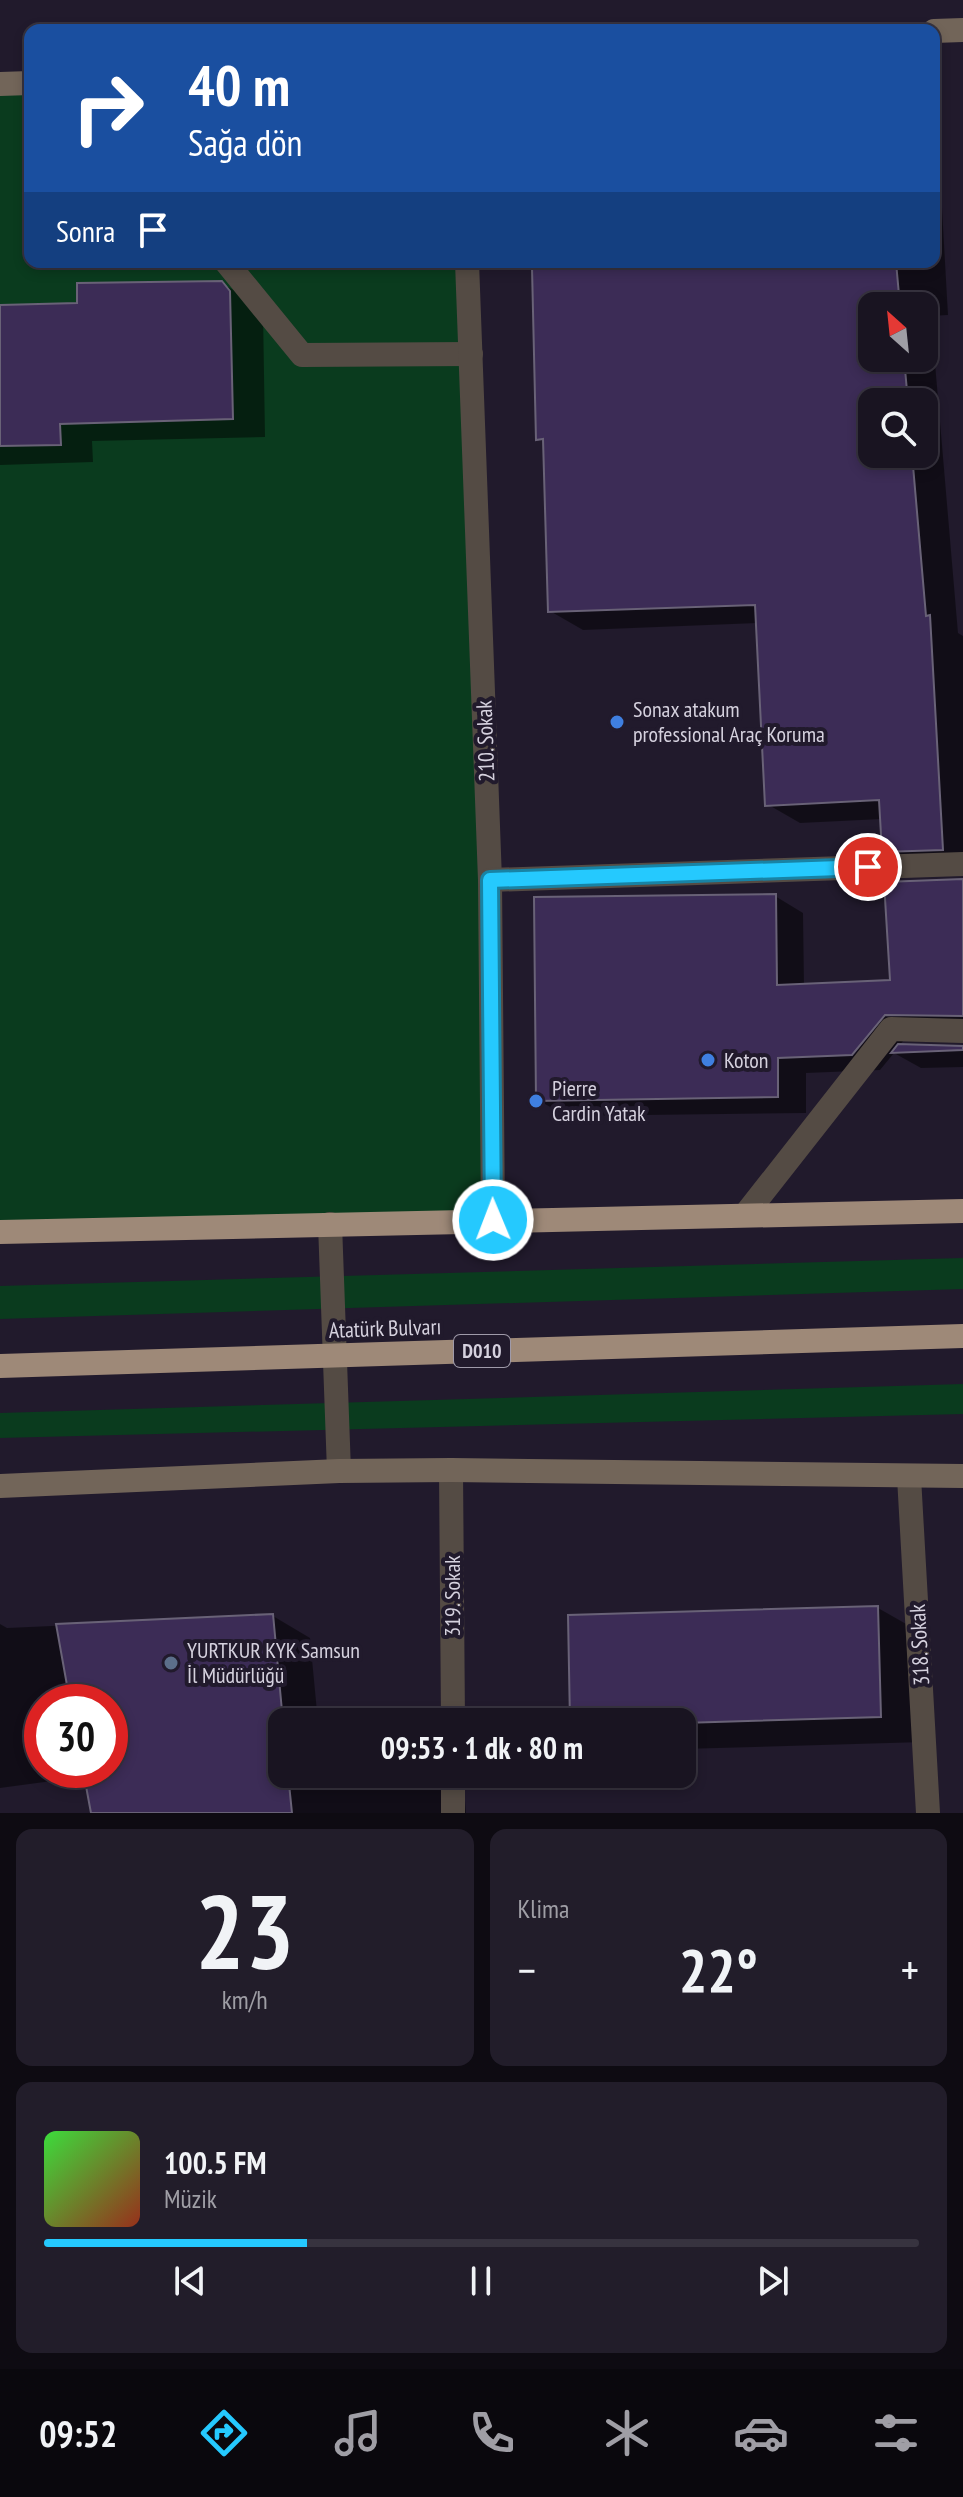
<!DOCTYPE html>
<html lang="tr">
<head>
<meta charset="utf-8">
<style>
  :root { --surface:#191421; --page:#221d2a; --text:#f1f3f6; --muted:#9f9ea5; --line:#37333f; --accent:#25c9fe }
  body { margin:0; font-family:"PT Sans Narrow",sans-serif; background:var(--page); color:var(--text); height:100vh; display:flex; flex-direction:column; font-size:30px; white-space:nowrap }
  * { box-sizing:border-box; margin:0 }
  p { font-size:26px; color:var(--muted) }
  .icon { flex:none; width:44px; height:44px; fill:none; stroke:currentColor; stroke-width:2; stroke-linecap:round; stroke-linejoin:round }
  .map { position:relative; height:1813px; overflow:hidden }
  .side { display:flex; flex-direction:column; gap:16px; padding:16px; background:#0e0b12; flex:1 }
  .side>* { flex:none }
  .banner { position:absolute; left:24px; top:24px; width:916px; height:244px; border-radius:16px; box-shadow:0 4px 12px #0003,0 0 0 2px var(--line); background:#1a4fa0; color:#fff; overflow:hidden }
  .needle { width:52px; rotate:333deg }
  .tools { position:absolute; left:858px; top:292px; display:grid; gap:16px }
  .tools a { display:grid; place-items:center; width:80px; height:80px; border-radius:16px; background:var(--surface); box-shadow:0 4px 12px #0003,0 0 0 2px var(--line); font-size:40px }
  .speed { position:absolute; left:24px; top:1684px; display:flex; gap:16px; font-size:40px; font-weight:700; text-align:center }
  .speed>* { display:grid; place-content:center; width:104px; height:104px; border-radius:50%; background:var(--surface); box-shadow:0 4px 12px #0003,0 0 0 2px var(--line); line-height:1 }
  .speed .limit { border:12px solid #d22; background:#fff; color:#111 }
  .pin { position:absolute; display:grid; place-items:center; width:68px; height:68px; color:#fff; margin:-34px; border:4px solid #fff; border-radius:50%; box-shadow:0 2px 8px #0007 }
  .me { position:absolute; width:88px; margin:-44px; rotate:359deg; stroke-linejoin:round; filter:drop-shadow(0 0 6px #0008) }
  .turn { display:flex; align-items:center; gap:28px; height:168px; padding:0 32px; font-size:36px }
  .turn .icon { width:104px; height:104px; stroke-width:2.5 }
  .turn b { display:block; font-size:56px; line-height:68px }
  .then { display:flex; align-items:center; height:76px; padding:0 32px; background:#0003; gap:16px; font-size:30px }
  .big { font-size:60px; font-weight:700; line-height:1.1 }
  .side .card { flex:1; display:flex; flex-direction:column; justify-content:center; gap:12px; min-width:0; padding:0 28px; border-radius:16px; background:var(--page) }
  .side .dial { align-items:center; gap:0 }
  .dial b { font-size:104px; line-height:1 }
  .song { display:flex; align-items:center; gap:24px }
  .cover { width:96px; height:96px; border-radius:12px; background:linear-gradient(135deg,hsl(120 70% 55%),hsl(10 70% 35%)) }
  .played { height:8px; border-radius:4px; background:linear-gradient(90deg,var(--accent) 30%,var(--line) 30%) }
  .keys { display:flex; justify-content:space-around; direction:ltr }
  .heat { display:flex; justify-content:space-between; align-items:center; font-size:44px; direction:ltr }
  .side .tiles { flex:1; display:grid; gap:16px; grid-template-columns:1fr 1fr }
  .card:last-child { grid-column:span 2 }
  .trip { position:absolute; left:268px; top:1708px; width:428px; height:80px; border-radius:16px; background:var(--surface); box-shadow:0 4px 12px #0003,0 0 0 2px var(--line); font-weight:700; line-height:80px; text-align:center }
  .tabs { display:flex; height:128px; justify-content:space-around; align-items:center; background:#0a080d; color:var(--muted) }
  .tabs .icon { width:56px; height:56px }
  .tabs .active { color:var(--accent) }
  .tabs b { font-size:36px; color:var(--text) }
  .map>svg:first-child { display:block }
  .green { fill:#0a3b1e }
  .shadow { fill:#0007; fill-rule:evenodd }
  .building { fill:#3c2c56; stroke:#696277; stroke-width:2 }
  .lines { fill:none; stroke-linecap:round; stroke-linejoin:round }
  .lane { stroke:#544b44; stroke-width:24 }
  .street { stroke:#544b44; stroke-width:24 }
  .secondary { stroke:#726559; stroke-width:24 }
  .highway { stroke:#9e8978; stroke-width:24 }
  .route-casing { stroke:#1883a5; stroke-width:20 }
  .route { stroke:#25c9fe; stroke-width:14 }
  .shop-dot { fill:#3f7fe0; stroke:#211a2c; stroke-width:3 }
  .service-dot { fill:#5c6f8a; stroke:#211a2c; stroke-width:3 }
  .labels { text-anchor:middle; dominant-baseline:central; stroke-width:8; stroke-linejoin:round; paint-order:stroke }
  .shield { fill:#211a2c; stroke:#9f9aa9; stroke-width:2 }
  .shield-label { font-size:20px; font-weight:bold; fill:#d5d1de }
  .poi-label { font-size:22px; fill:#d5d1de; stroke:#211a2c; text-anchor:start }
  .street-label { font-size:22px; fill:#d5d1de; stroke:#211a2c }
</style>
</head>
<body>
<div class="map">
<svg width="963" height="1813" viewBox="0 0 963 1813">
  <rect width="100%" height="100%" fill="#211a2c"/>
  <g class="green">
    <path d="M30,83V262H467L493,1220L0,1232V84Z"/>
    <path d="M963,1258V1289L0,1319V1286Z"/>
    <path d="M963,1384V1414L0,1438V1413Z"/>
  </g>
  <g class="shadow">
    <path d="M934,134L938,137L948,315L931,316L958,633L963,636V868L917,869L884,851L882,819L800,823L767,804L758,623L583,630L550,611L545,442L538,438L740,262H934ZM872,306H924V358H872ZM872,402H924V454H872Z"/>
    <path d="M221,283L255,302L263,312L265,437L92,441L93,462L0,465V307L79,305Z"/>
    <path d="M963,881V1030L908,1035L899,1046H963V1067L921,1068L894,1053L880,1070L806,1073V1113L566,1116L538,1100L775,896L803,913L804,986L892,982Z"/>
    <path d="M878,1608L922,1633L924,1742L682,1749V1722Z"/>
    <path d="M273,1616L310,1638L318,1722H282V1774H322L323,1784L429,1780L465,1801L466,1813H90L89,1776L0,1788V1624L7,1628ZM42,1702H110V1770H42Z"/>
  </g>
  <g class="building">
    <path d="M727,262H896L900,306H872V358H904L908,402H872V454H912L926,616L930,615L943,850L882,852L879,800L765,806L755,605L548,612L543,439L536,440L532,268Z"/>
    <path d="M222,281L230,291L233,419L60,424L61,445L0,446V305L77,303V283Z"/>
    <path d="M963,879V1016L885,1015L852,1055L778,1058V1097L536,1101L534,897L776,894L777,985L890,980L884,882Z"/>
    <path d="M898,1044L963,1046V1050L891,1053Z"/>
    <path d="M878,1606L881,1717L682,1723L570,1722L568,1615Z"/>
    <path d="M273,1614L283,1722L282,1774H288L292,1813H91L83,1770H110V1702H70L56,1624Z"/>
  </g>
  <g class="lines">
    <path class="lane" d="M745,1215L891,1029L963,1031"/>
    <g class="street">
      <path d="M226,262L302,355L471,354"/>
      <path d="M467,262L490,880L493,1220"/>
      <path d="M490,880L963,864"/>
      <path d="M330,1224L339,1471"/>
      <path d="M451,1470L453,1722"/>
      <path d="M909,1477L928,1813"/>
      <path d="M453,1774V1813"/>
    </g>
    <g class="secondary">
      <path d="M934,31L963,30"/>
      <path d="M0,84L30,83"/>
      <path d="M0,1486L339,1471L451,1470L963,1476"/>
    </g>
    <g class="highway">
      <path d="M0,1232L963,1211"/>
      <path d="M0,1366L963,1336"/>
    </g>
  </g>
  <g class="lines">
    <defs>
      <path id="route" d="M493,1220L490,880L868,867"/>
    </defs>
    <use href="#route" class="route-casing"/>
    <use href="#route" class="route"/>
  </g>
  <g class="shop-dot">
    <circle cx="617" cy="722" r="8"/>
    <circle cx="708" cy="1060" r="8"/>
    <circle cx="536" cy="1101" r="8"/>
  </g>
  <circle class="service-dot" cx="171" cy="1663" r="8"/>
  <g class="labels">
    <rect class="shield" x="454" y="1335" width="56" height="32" rx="6"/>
    <g class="shield-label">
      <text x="482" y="1351">D010</text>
    </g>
    <g class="poi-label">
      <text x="633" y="709">Sonax atakum<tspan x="633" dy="25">professional Araç Koruma</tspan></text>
      <text x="724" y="1060">Koton</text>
      <text x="552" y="1088">Pierre<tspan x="552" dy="25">Cardin Yatak</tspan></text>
      <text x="187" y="1650">YURTKUR KYK Samsun<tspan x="187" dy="25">İl Müdürlüğü</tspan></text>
    </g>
    <g class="street-label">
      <text transform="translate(485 741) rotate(-92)">210. Sokak</text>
      <text transform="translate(385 1328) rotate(-2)">Atatürk Bulvarı</text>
      <text transform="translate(452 1596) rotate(-90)">319. Sokak</text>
      <text transform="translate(919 1645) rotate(-93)">318. Sokak</text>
    </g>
  </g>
</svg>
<div class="tools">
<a><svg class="needle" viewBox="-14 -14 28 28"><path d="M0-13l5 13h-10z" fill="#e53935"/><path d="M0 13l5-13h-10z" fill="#9f9ea5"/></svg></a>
<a><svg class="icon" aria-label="search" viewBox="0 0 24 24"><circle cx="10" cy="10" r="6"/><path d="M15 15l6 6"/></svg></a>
</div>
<div class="speed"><div class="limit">30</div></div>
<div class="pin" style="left:868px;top:867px;background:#d93025"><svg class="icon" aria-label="arrive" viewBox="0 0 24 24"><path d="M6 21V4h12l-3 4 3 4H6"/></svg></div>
<svg class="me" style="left:493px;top:1220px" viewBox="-20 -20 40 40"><circle r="17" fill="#25c9fe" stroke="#fff" stroke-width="3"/><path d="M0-11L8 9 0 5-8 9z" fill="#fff"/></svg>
<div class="trip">09:53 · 1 dk · 80 m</div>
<div class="banner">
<div class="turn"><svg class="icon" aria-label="right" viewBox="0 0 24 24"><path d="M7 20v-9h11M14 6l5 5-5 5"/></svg><div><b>40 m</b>Sağa dön</div></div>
<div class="then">Sonra<svg class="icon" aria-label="arrive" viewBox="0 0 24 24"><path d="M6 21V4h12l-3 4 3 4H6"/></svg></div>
</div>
</div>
<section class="side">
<div class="tiles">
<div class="card dial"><b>23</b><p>km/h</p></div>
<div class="card"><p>Klima</p>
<div class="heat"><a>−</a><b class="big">22°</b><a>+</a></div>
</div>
<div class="card">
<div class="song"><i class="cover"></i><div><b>100.5 FM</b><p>Müzik</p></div></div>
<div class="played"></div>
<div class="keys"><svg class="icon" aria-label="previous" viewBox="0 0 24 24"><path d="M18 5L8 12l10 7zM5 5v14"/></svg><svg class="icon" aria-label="pause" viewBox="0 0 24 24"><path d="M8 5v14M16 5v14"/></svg><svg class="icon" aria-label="next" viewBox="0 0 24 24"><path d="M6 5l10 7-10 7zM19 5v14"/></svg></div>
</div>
</div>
</section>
<nav class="tabs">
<b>09:52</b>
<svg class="icon active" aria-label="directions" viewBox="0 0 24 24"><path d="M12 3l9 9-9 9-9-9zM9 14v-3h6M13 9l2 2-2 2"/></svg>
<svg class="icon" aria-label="music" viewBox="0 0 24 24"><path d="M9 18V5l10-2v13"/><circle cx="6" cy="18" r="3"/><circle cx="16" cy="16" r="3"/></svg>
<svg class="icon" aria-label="phone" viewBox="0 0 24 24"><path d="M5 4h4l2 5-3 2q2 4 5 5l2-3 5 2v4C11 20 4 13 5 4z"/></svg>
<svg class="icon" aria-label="climate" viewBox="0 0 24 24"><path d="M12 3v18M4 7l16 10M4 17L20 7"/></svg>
<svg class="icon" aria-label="car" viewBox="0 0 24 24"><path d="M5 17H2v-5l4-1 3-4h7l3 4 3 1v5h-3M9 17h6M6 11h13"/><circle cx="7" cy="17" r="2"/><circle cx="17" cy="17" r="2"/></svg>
<svg class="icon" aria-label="filters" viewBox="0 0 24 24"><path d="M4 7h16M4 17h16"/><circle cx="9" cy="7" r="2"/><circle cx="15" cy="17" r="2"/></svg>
</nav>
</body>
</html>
